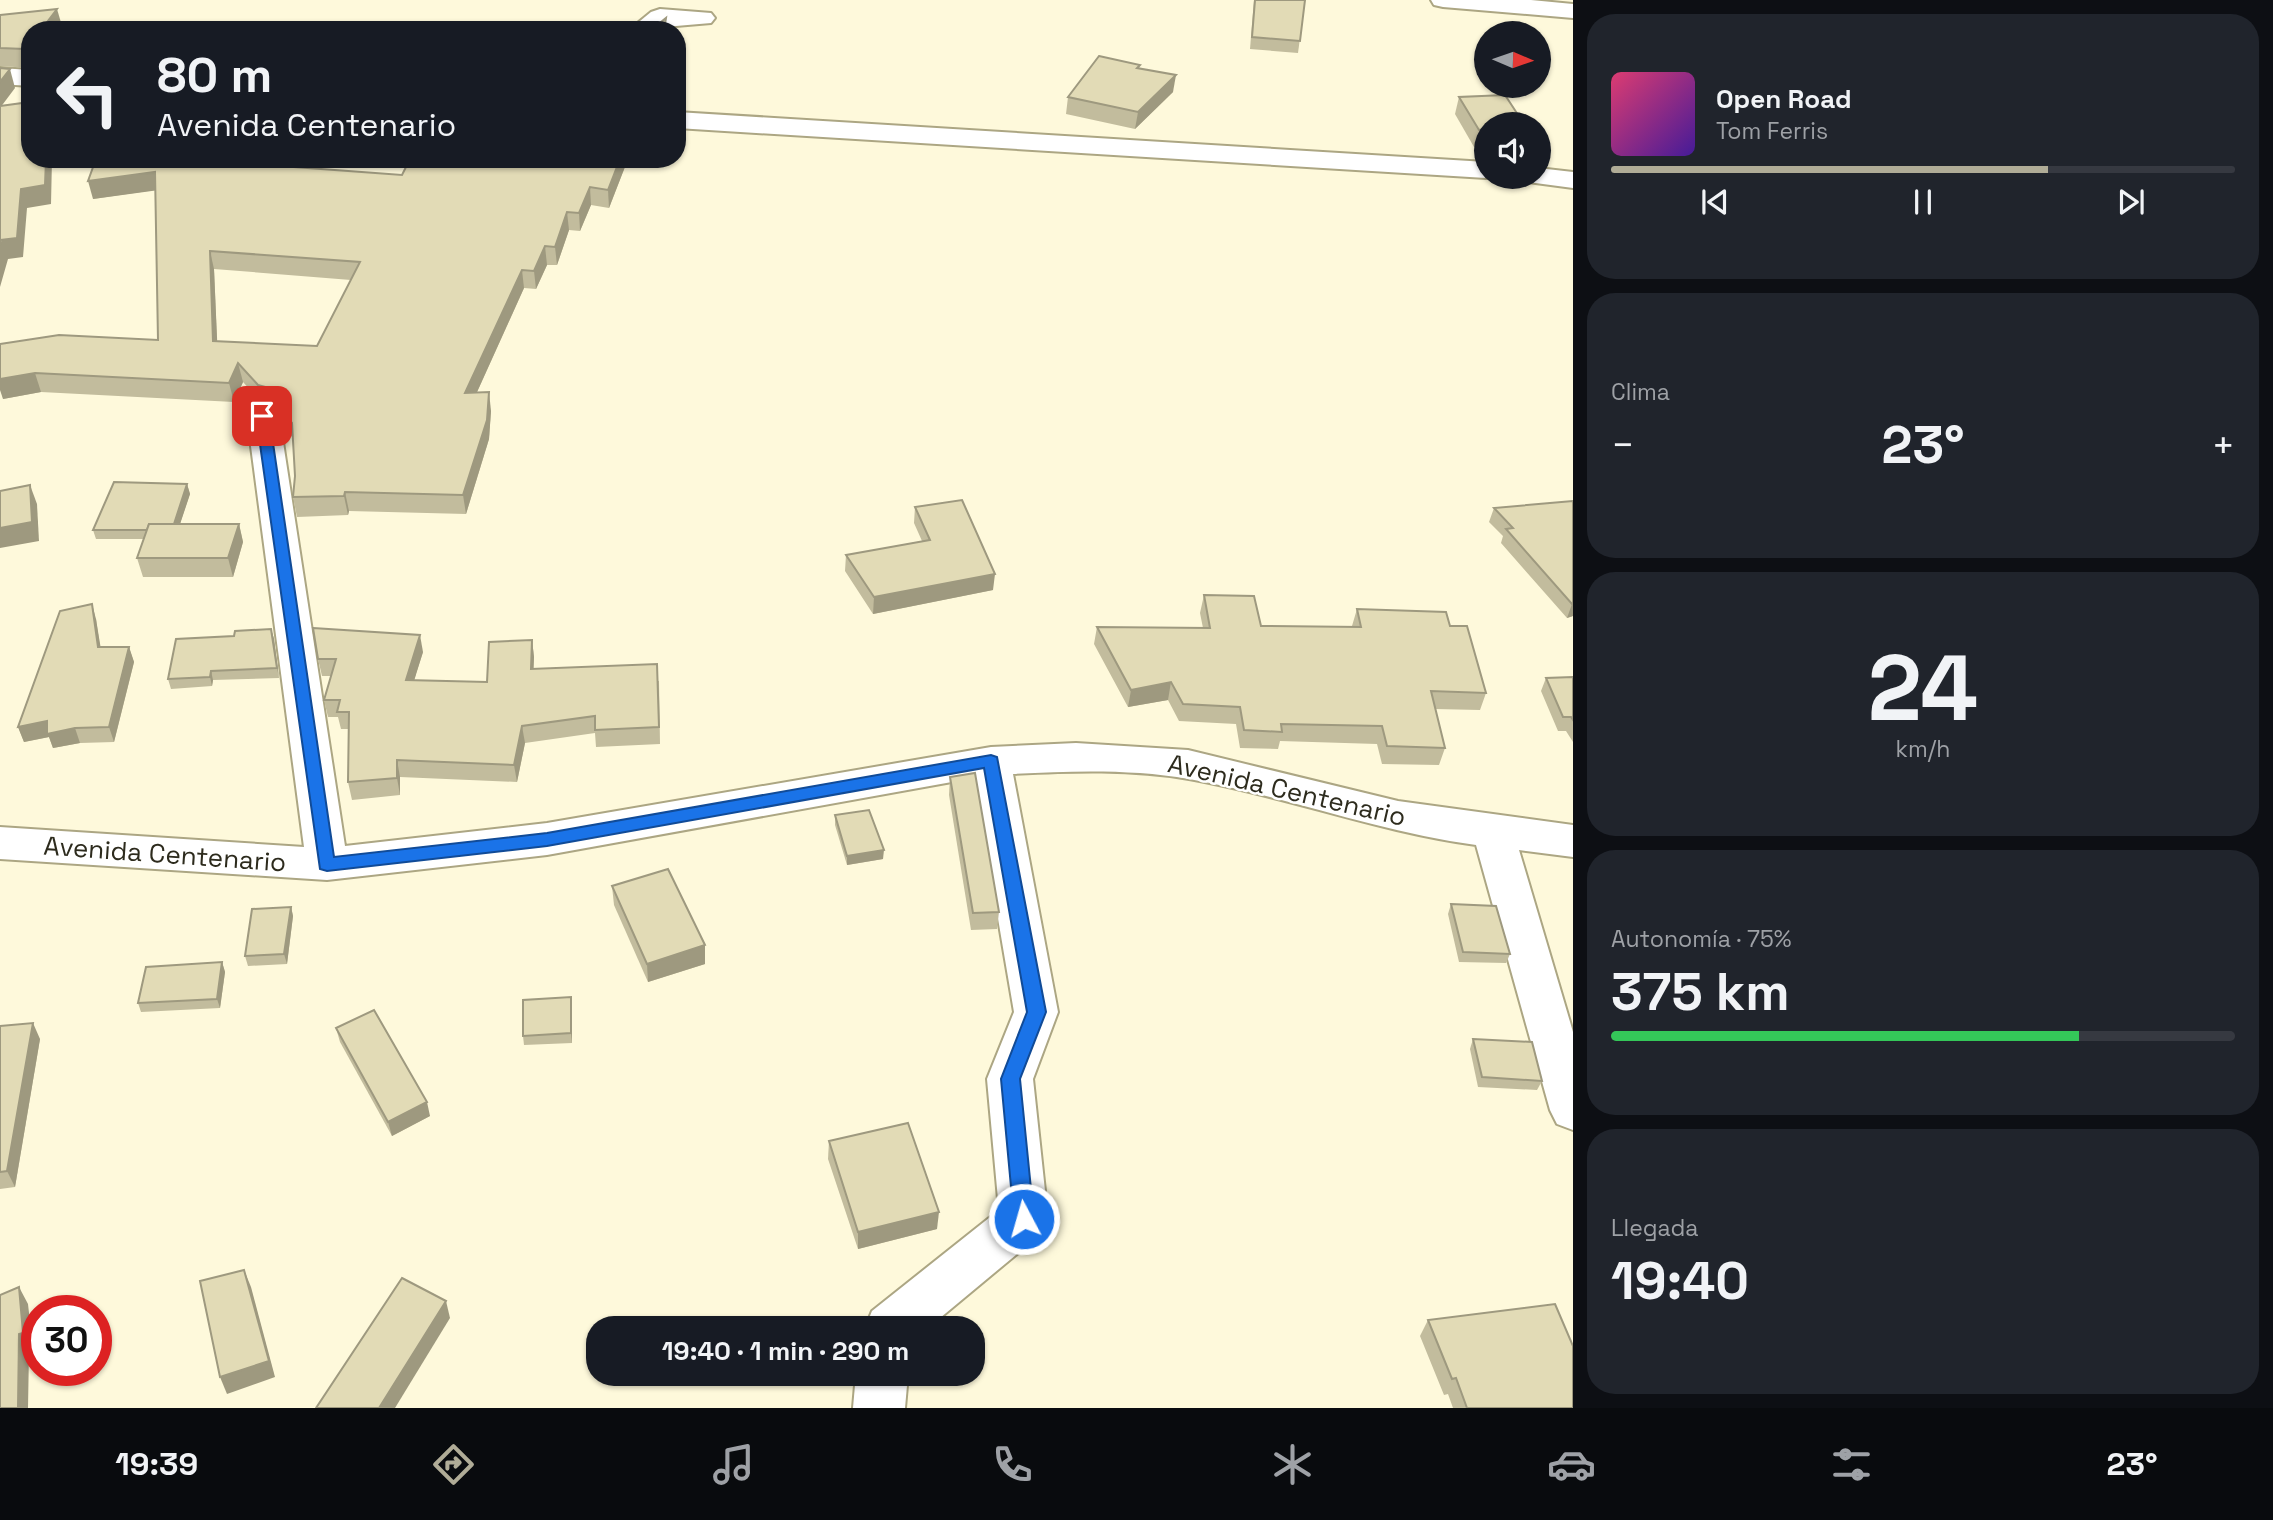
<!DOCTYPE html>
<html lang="es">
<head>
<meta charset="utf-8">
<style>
  :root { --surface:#171b24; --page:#20242c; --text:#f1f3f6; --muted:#9ea1a6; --line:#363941; --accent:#b0ac97 }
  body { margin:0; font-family:"Space Grotesk",sans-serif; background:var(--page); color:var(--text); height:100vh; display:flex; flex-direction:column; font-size:26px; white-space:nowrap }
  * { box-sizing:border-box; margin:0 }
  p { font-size:23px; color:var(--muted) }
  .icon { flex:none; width:38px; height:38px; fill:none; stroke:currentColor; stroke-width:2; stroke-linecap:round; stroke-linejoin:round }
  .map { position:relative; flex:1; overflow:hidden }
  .side { display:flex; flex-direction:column; gap:14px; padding:14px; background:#0d0f14; width:700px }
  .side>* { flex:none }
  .banner { position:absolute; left:21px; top:21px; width:665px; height:147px; border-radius:28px; box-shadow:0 2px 5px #0004; background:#171b24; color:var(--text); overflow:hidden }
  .needle { width:46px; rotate:92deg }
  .tools { position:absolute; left:1474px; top:21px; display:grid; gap:14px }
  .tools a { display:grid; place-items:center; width:77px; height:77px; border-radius:50%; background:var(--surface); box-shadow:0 2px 5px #0004; font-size:35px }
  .speed { position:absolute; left:21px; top:1295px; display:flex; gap:14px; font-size:35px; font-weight:700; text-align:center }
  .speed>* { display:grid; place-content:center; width:91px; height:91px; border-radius:50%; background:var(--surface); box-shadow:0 2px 5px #0004; line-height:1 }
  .speed .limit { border:10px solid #d22; background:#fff; color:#111 }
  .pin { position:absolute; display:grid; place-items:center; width:60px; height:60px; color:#fff; margin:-30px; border-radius:14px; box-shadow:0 4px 10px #0006 }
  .me { position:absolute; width:77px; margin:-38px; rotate:354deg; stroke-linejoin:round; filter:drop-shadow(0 0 5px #0008) }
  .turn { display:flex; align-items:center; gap:24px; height:147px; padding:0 21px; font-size:32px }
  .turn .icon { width:91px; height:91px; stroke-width:2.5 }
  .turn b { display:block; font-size:49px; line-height:60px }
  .big { font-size:52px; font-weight:800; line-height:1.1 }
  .side .tile { flex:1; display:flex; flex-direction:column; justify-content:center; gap:10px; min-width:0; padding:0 24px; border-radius:28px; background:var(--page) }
  .side .dial { align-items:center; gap:0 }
  .dial b { font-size:91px; line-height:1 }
  .song { display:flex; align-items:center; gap:21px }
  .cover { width:84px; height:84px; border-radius:10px; background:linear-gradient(135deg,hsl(340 70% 55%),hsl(260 70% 35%)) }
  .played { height:7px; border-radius:4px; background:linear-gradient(90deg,var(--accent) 70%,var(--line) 70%) }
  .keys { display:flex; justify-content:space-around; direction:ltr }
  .heat { display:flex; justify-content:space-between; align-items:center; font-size:38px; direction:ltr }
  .charge { height:10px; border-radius:5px; background:linear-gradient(90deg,#34c759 75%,var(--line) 0) }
  .trip { position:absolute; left:586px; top:1316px; width:399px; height:70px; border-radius:28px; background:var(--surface); box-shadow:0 2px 5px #0004; font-weight:800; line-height:70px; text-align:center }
  .tab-bar { display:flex; height:112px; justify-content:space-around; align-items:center; background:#090b0e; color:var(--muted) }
  .tab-bar .icon { width:49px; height:49px }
  .tab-bar .active { color:var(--accent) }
  .tab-bar b { font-size:32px; color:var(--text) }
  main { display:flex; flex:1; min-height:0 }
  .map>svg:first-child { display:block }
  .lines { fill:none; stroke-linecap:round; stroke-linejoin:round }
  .minor-casing { stroke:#aca683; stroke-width:4 }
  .minor { fill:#fff; fill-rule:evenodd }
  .wall { fill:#c2bc9d; fill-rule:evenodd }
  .shaded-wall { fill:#9e997f }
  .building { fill:#e2dbb6; stroke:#9e997f; stroke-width:2; fill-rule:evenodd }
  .route { fill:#1a73e8; stroke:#114b97; stroke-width:2 }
  .labels { text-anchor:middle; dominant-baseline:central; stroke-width:5; stroke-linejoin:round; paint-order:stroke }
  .street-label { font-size:26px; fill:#2d2b1d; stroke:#fff }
</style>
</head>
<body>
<main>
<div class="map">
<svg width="1573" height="1408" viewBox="0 0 1573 1408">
  <rect width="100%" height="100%" fill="#fef9db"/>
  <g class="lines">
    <defs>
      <g id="minor">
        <path d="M1431,0H1531L1573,4V18L1443,7L1434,5Z"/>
        <path d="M660,9L711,13L715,18L711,23L629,30L651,12Z"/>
        <path d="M0,68L30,70V86L0,84Z"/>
        <path d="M677,112L1486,162V177H1493L1486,178L677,128Z"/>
        <path d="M1538,168L1573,172V188L1528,182L1524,177H1538Z"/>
        <path d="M263,406L275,409L279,416L345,846L547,823L991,747L1076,743L1188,750L1398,801L1573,825V857L1519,850L1573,1032V1130L1557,1124L1550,1110L1476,845C1378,832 1286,796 1189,779C1131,769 1072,771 1013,774L1058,1012L1033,1079L1048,1219L1041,1234L928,1328H865L872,1311L999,1210L987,1079L1014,1012L974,778L547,855L327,880L0,859V827L304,847L247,416L251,409Z"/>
        <path d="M856,1374H908L905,1408H853Z"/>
      </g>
    </defs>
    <use href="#minor" class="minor-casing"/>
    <use href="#minor" class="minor"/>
  </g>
  <g class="wall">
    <path d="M1254,0H1305L1298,53L1250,49Z"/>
    <path d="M0,15L62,26L59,30H30V68L0,66Z"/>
    <path d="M1140,65L1139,69L1173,92L1135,129L1066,114L1068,97Z"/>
    <path d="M1459,97L1486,124V146L1474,147L1455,114Z"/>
    <path d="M96,159H289L288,167L402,175L410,159H628L609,208L591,205L580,231L569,230L557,265H547L536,289L524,288L477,392L491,411L489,439L466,514L349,511L348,515L297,517L293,497L295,476L293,438L283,427L277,408L262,403L243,382L234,402L41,392L3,399L0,344L158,340L155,190L93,199ZM214,269L351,280L317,346L217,341Z"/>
    <path d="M187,484L190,494L180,524H239L243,542L233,577H143L137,558L144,539H96L93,530Z"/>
    <path d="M1573,501V616L1567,618L1501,543L1503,536L1489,522L1494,508Z"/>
    <path d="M915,507L993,590L873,614L845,571L846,555L922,541L914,523Z"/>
    <path d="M1204,595L1261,626H1352L1357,609L1450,626L1486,693L1480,710L1435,709L1445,748L1439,765L1382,764L1377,744L1280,741L1278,749L1240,748L1236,724L1179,721L1168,700L1128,707L1094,644L1097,627L1203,628L1200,613Z"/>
    <path d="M96,619L100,647H129L134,662L114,742L80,743L53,748L49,737L24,742L18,727Z"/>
    <path d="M271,629L274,639L279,678L213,680L212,686L171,689L168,679L234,636Z"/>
    <path d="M532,640L534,657L533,669L659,681L660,744L596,747L595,733L525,743L517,782L400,777V795L352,800L348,782L349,729H341L338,717H328L324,700L331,676H322L318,659L423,652L414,680L487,682Z"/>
    <path d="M1573,677V742L1566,731H1558L1541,691L1546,678Z"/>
    <path d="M950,777L999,912L997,929L971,930L949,795Z"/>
    <path d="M835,815L883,859L847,865L835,825Z"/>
    <path d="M612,886L705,945V964L648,982L614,905Z"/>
    <path d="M1451,904L1510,954L1506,963L1459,962L1448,914Z"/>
    <path d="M291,907L293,916L287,964L248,966L245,956Z"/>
    <path d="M222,962L225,972L220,1008L141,1012L138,1003Z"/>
    <path d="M571,997L572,1007V1043L524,1045L523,1036Z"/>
    <path d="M0,1026L40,1039L15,1187L0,1189Z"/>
    <path d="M336,1028L430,1116L392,1136L340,1042Z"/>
    <path d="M1473,1039L1542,1081L1537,1090L1478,1087L1470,1049Z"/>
    <path d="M829,1141L937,1229L858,1249L828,1159Z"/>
    <path d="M1428,1320L1573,1408H1453L1448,1394L1444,1395L1420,1336Z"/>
  </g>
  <g class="shaded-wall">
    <path d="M57,9L62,26L59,30H41Z"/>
    <path d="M30,44V65L25,49Z"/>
    <path d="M10,69L15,88L0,108V82Z"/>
    <path d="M1176,75L1173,92L1135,129L1138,112Z"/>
    <path d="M46,159H52L51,204L27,208L23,257L8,259L0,287V245L21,189Z"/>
    <path d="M282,159H289L284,184L281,166Z"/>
    <path d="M620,159H628L609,208L608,190Z"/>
    <path d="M155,172L159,190L93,199L88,181Z"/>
    <path d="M590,187L591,205L580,231L579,213Z"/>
    <path d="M567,212L569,230L557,265L555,247Z"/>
    <path d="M545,246L547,265L536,289L534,271Z"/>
    <path d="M210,251L214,269L218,360L213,341Z"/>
    <path d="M522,270L524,288L468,412L465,393Z"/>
    <path d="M238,363L243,382L234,402L229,383Z"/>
    <path d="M35,373L41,392L3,399L0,390V379Z"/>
    <path d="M489,392L491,411L489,439L466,514L463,495Z"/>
    <path d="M187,484L190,494L175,539L173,529Z"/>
    <path d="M30,485L37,504L39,541L0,548V528Z"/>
    <path d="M345,492L349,511L348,515L344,496Z"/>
    <path d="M239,524L243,542L233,577L228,558Z"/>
    <path d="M995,574L993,590L873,614L874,597Z"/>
    <path d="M92,604L96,619L103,662L98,647Z"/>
    <path d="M1572,604H1573V616L1567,618Z"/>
    <path d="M271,629L274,639L279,678L277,668Z"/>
    <path d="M420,635L423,652L409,697L406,680Z"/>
    <path d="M532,640L534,657L533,687L531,669Z"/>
    <path d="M129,647L134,662L114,742L109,727Z"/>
    <path d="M211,671L213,680L212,686L210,677Z"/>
    <path d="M1171,682L1168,700L1128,707L1131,690Z"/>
    <path d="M47,721L75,728L80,743L53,748L49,737L24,742L18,727Z"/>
    <path d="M522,726L525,743L517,782L514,765Z"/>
    <path d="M397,760L400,777V795L397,778Z"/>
    <path d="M884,850L883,859L847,865V856Z"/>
    <path d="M291,907L293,916L287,964L284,954Z"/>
    <path d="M705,945V964L648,982L647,964Z"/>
    <path d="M222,962L225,972L220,1008L217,999Z"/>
    <path d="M571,997L572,1007V1043L571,1033Z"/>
    <path d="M33,1023L40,1039L15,1187L7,1171Z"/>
    <path d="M427,1102L430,1116L392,1136L388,1122Z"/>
    <path d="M939,1212L937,1229L858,1249V1232Z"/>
    <path d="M244,1270L251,1287L275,1377L227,1394L220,1377Z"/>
    <path d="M19,1287L28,1304L33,1349L29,1351L28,1408H18Z"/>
    <path d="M446,1301L450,1318L395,1408H379Z"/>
  </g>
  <g class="building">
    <path d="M1255,0H1305L1300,41L1252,37Z"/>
    <path d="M57,9L41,30H30V44L25,49L0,48V15Z"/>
    <path d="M666,18L664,30H651Z"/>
    <path d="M1099,56L1140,65L1137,68L1176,75L1138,112L1068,97Z"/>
    <path d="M0,68L10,69L0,82Z"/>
    <path d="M1505,95L1524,124H1486V129L1479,130L1459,97Z"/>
    <path d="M30,102V159H46L45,185L21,189L17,238L1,240L0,245V106Z"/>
    <path d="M96,159H282L281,166L402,175L410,159H620L608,190L590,187L579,213L567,212L555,247L545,246L534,271L522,270L465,393L489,392L487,420L463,495L345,492L344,496L293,497L295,476L292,423L279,408L273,389L258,385L238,363L229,383L35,373L0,379V344L59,335L158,340L155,172L88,181ZM210,251L360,262L317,346L213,341Z"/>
    <path d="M114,482L187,484L174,524H149L147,530H93Z"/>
    <path d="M30,485L32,522L0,528V491Z"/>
    <path d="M962,500L995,574L874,597L846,555L930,540L915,507Z"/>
    <path d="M1573,501V604H1572L1506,529L1513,528L1494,508Z"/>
    <path d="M149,524H239L228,558H137Z"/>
    <path d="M1204,595L1254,596L1261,626L1361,627L1357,609L1446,612L1450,626H1467L1486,693L1431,691L1445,748L1387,746L1382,726L1281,724L1282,732L1244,730L1240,707L1183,704L1171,682L1131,690L1097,627L1210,628Z"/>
    <path d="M92,604L98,647H129L109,727L75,728L47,734V721L18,727L60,611Z"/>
    <path d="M313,628L420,635L406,680L487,682L489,642L532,640L531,669L657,664L659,727L595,730V716L522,726L514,765L397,760V778L348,782L349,712H337L340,700H324L336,659H318Z"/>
    <path d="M271,629L277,668L211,671L210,677L168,679L176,639L234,636L235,631Z"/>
    <path d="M1573,677V720L1571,717H1563L1546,678Z"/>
    <path d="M975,773L999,912L973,913L950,777Z"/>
    <path d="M869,810L884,850L847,856L835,815Z"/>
    <path d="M668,869L705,945L647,964L612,886Z"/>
    <path d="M1451,904L1496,906L1510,954L1463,952Z"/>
    <path d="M291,907L284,954L245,956L252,909Z"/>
    <path d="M222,962L217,999L138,1003L146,967Z"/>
    <path d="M571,997V1033L523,1036V1000Z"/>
    <path d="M374,1010L427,1102L388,1122L336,1028Z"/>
    <path d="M33,1023L7,1171L0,1172V1026Z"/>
    <path d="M1473,1039L1532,1042L1542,1081L1482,1077Z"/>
    <path d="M908,1123L939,1212L858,1232L829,1141Z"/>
    <path d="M244,1270L269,1361L220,1377L200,1281Z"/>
    <path d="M402,1278L446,1301L379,1408H316Z"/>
    <path d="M19,1287L23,1333L19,1334L18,1408H0V1295Z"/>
    <path d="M1555,1304L1573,1346V1408H1467L1456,1378L1452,1379L1428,1320Z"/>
  </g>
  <path class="route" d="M262,412L269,416L334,857L547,833L991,755L997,757L1046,1012L1020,1079L1034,1219L1031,1225L1024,1228L1017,1225L1014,1219L1001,1079L1027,1012L984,768L547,846L327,871L320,869L256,416Z"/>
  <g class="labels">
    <g class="street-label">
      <text transform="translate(1287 790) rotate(13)">Avenida Centenario</text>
      <text transform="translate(165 854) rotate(4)">Avenida Centenario</text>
    </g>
  </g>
</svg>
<div class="tools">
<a><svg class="needle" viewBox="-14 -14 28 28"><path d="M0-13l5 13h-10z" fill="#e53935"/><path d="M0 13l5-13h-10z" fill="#9ea1a6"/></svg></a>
<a><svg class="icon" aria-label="sound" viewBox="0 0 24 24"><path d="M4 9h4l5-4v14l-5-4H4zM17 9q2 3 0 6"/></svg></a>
</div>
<div class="speed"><div class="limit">30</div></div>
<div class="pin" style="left:262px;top:416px;background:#d93025"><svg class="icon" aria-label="arrive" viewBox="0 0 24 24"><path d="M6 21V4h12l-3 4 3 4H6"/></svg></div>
<svg class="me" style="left:1024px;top:1219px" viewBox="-20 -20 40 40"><circle r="17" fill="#1a73e8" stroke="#fff" stroke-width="3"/><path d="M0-11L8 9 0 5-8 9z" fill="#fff"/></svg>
<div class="trip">19:40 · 1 min · 290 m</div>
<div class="banner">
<div class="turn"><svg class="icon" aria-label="left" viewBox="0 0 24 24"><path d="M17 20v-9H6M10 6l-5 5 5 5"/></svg><div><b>80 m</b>Avenida Centenario</div></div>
</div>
</div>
<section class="side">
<div class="tile">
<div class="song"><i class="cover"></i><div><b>Open Road</b><p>Tom Ferris</p></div></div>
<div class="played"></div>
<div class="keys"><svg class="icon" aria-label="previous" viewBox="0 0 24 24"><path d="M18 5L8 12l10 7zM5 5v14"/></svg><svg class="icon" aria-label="pause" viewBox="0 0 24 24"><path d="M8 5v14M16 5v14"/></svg><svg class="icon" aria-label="next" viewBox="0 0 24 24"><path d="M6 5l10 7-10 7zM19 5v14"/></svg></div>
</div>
<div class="tile"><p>Clima</p>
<div class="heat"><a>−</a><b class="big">23°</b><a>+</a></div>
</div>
<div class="tile dial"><b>24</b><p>km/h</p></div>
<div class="tile"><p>Autonomía · 75%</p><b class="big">375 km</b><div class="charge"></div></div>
<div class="tile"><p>Llegada</p><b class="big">19:40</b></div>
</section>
</main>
<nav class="tab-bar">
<b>19:39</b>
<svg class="icon active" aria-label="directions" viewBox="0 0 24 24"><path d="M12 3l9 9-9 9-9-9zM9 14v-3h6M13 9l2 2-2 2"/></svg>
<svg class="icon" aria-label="music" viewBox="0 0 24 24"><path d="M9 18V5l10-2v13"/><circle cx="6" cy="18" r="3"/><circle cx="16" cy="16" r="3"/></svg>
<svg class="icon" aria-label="phone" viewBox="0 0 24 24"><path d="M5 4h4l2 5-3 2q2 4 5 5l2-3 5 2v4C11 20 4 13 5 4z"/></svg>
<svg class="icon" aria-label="climate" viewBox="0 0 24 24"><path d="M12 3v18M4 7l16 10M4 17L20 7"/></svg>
<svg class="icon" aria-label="car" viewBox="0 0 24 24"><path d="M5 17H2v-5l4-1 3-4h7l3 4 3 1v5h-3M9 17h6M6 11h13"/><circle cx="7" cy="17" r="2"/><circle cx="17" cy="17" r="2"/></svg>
<svg class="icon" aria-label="filters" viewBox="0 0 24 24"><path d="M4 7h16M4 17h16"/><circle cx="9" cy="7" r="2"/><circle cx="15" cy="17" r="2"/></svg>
<b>23°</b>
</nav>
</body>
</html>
